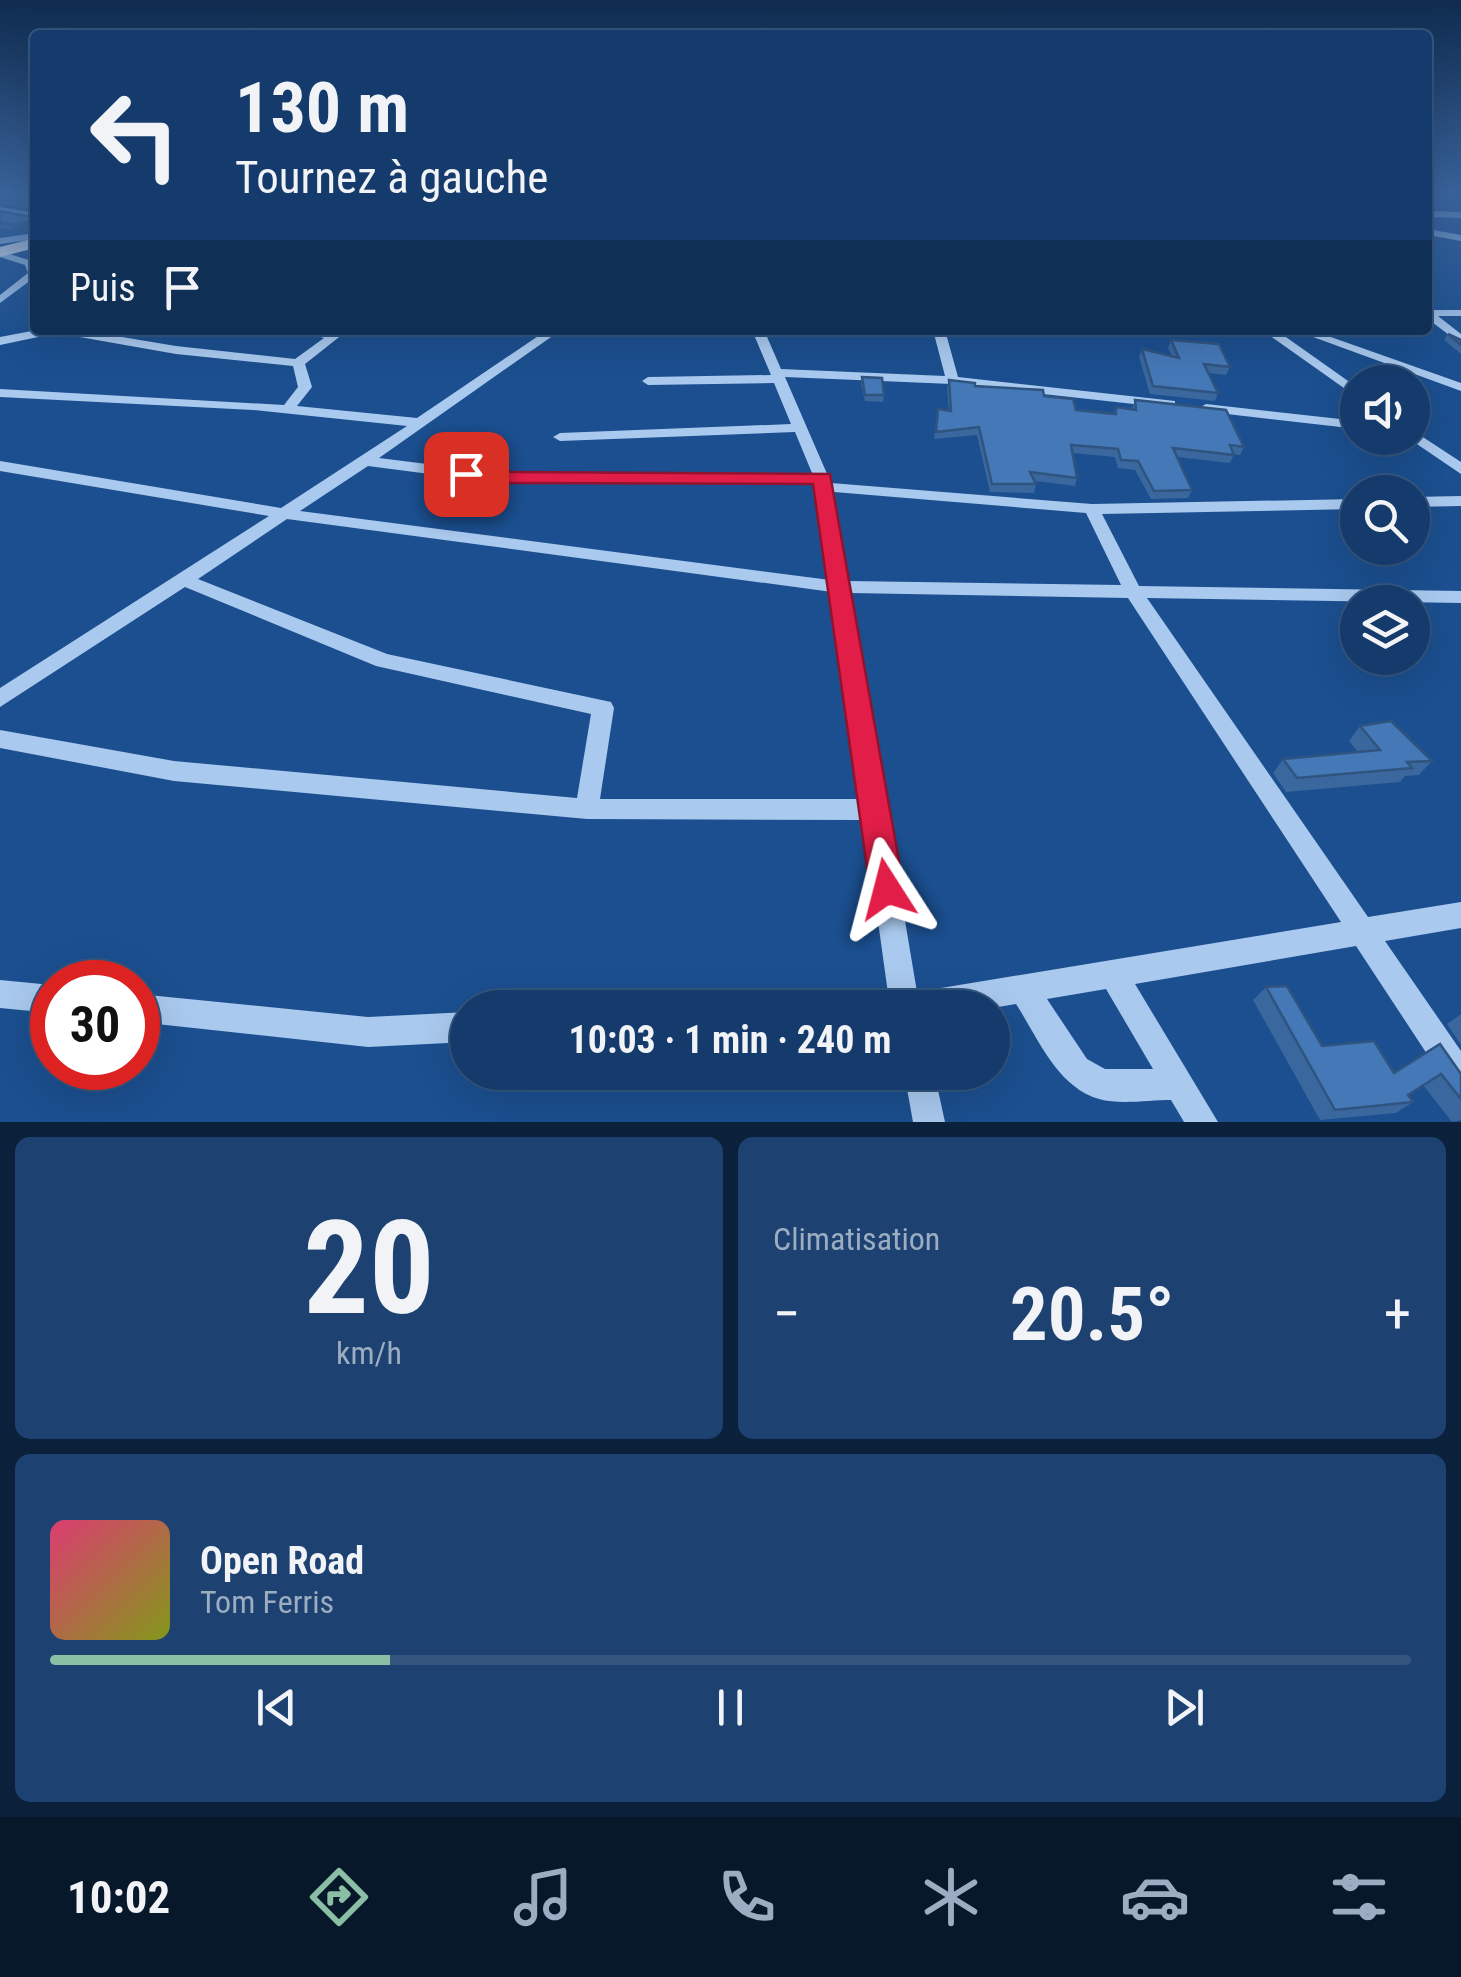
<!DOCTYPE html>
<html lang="fr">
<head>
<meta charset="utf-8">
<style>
  :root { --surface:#143b6b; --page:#1d4271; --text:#f1f3f6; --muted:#9dadc1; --line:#33557e; --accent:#8abfa5 }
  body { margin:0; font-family:"Roboto Condensed",sans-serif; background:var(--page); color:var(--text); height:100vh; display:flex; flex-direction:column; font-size:38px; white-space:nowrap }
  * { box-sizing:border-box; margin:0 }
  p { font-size:32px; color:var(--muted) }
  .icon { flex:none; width:55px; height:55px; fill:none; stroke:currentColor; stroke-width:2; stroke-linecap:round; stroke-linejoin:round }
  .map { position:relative; height:1122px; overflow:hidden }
  .panel { display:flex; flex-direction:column; gap:15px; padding:15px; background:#0b203b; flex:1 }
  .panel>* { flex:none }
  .guide { position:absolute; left:30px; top:30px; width:1402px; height:305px; border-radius:10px; box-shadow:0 10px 40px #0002,0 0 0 2px var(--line); background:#143b6b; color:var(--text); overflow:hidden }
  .fabs { position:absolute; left:1340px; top:365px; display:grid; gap:20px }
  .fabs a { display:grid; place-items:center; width:90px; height:90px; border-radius:50%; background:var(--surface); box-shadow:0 10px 40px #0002,0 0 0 2px var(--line); font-size:50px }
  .speed { position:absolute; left:30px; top:960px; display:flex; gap:20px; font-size:50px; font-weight:700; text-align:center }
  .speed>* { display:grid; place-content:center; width:130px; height:130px; border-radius:50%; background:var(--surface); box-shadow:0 10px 40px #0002,0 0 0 2px var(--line); line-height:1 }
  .speed .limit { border:15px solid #d22; background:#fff; color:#111 }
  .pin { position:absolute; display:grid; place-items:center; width:85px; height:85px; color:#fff; margin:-42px; border-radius:20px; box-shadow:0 5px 15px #0006 }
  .me { position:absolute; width:110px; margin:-55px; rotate:351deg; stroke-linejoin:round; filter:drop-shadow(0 0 8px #0008) }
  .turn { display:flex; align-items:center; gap:35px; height:210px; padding:0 40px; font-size:45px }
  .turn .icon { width:130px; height:130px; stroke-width:2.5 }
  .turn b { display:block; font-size:70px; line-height:85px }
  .then { display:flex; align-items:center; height:95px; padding:0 40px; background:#0003; gap:20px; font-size:38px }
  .big { font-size:75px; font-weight:700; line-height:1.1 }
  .panel .widget { flex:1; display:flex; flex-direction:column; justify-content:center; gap:15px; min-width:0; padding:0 35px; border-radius:15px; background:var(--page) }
  .panel .dial { align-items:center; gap:0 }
  .dial b { font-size:130px; line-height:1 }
  .song { display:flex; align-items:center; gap:30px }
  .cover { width:120px; height:120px; border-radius:15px; background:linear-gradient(135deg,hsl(340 70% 55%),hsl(70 70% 35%)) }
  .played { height:10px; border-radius:5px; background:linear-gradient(90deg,var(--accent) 25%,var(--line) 25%) }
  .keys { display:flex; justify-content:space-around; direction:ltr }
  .heat { display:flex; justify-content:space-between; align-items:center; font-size:55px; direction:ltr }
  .panel .tiles { flex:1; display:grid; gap:15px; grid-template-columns:1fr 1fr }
  .widget:last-child { grid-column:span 2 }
  .trip { position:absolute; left:450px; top:990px; width:560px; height:100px; border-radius:50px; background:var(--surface); box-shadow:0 10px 40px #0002,0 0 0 2px var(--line); font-weight:700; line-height:100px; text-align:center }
  .dock { display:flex; height:160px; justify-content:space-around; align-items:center; background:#08182b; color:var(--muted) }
  .dock .icon { width:70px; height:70px }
  .dock .selected { color:var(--accent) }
  .dock b { font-size:45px; color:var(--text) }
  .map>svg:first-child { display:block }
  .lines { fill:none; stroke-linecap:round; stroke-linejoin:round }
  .minor { fill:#a9c9ee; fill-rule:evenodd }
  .highway { fill:#fff; fill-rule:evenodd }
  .wall { fill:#3a679d }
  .shaded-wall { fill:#305480 }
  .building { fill:#4478b7; stroke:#305480; stroke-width:2.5 }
  .route { fill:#e11d48; stroke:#92132f; stroke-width:2.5 }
</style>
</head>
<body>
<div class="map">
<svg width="1461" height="1122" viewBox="0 0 1461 1122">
  <rect width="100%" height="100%" fill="#1b4f8f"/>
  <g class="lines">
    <g class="minor">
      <path d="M0,207L35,213V219L0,213Z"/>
      <path d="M1428,211L1461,212V218L1428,217Z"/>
      <path d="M1428,229L1461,235V241L1428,235Z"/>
      <path d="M35,233V239L0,244V238Z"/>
      <path d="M0,251L32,261L35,277L0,303V295L28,273L25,265L0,257Z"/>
      <path d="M1428,310H1461V316H1438L1461,334V344L1428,319Z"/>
      <path d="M37,330H80L176,346L295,359L324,338L296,330H348L305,364L312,387L297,406L417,418L547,330H561L379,458L499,473H812L795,432L560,441L553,437L560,433L791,424L774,383L648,385L642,381L648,377L771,375L752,330H764L781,369L945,376L933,330H945L958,377L1175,401V407L1170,408L952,384L785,377L831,483L1092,504L1358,499V509L1102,514L1139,586L1461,591V603L1147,598L1368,917L1461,902V928L1385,941L1461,1051V1093L1450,1089L1356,946L1135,984L1218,1122H1184L1171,1100C1149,1100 1120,1105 1099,1099C1057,1087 1038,1038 1016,1004L992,1008H890L864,820L587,819L174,781L0,748V730L174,761L577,798L591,714L376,666L185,587L0,707V688L269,516L0,471V461L281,508L407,426L253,410L0,397V389L284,405L298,387L293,366L176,354L57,333L0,345V337ZM368,466L499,483H815L830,580L300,511ZM834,492L1086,513L1121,585L848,581ZM287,519L832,592L861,799H600L614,708L611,702L387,654L198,579ZM850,593L1128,598L1341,922L917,992ZM1106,989L1153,1069H1105L1087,1059L1047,999Z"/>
      <path d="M1262,330H1276L1358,388V398Z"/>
      <path d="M1294,330H1311L1461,383V391Z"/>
      <path d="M1206,404L1358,421V429L1201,411L1199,408Z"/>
      <path d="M1412,430L1461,462V474L1408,438H1412Z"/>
      <path d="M1461,496V506L1412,507V497Z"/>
      <path d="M0,980L52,985V1013L0,1008Z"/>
      <path d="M138,994L368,1017L468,1012V1042L368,1047L138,1022Z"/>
      <path d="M904,1072H934L945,1122H913Z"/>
    </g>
    <path class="highway" d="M35,238V248L0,257V247Z"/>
  </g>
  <g class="wall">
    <path d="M0,190H35L34,209L0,204Z"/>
    <path d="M0,211L31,217L15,231L5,228L0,229Z"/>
    <path d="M1448,334L1461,340V354L1444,340Z"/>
    <path d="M1171,340L1230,367L1226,375L1209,373L1218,393L1215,401L1150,394L1139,357L1142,349L1172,356L1168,348Z"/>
    <path d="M862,378L884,395L883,402L865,401L861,384Z"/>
    <path d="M949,380L975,386L1044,396L1076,410L1113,414L1116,407L1132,409L1135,400L1244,447L1240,455L1234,454L1230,463L1177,457L1192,490L1188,498L1151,499L1135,470L1118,468L1115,457L1073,453L1077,478L1075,486L1035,481L1036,484L1034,493L990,492L977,435L934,439L938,409L949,411L947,388Z"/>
    <path d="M1360,726L1432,761L1419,775L1405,776L1400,782L1286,792L1273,773L1283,759L1358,752L1349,741Z"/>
    <path d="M1266,987L1322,1046L1394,1073L1461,1074V1120L1452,1122L1423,1085L1408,1095L1413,1102L1396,1113L1320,1120L1253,1000Z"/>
    <path d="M1461,1014V1045L1447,1024Z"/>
  </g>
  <path class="shaded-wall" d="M35,220V226L15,231L12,225Z"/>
  <g class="building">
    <path d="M0,190H35V211L33,204L0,198Z"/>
    <path d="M0,211L31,217L35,214V220L12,225L0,222Z"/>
    <path d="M1448,334L1461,340V345Z"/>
    <path d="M1171,340L1219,344L1230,367L1204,364L1218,393L1153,386L1142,349L1179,358Z"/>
    <path d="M862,377L882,378L884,395H865Z"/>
    <path d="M949,380L975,383V386L1043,390L1044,396L1073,399L1076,410L1116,414V407L1136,410L1135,400L1226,410L1244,447L1230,445L1234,455L1173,448L1192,490L1154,491L1138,461L1121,460L1118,449L1071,445L1077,478L1030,472L1036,484H992L979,427L936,432L938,409L951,411Z"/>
    <path d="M1391,721L1432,761L1407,762L1412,768L1297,778L1283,759L1380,750L1360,726Z"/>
    <path d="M1287,986L1322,1046L1374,1041L1394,1073L1440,1044L1461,1074V1099L1441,1074L1408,1095L1413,1102L1335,1110L1266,987Z"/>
  </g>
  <linearGradient id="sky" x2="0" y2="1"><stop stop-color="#0f2b4f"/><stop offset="0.55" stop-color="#39639b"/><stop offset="1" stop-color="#39639b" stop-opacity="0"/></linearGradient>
  <rect width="1461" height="347" fill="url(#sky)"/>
  <path class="route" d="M466,468L499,472L830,474L904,889L899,900L887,905L875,900L870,889L813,484L499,483L458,478V469Z"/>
</svg>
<div class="fabs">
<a><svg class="icon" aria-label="sound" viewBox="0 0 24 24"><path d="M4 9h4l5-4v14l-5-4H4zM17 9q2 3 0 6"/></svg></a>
<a><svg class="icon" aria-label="search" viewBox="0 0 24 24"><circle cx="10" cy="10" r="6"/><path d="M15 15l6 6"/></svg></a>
<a><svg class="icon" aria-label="layers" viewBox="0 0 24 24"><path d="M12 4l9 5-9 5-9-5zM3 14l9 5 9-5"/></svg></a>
</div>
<div class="speed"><div class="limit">30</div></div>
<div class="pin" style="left:466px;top:474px;background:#d93025"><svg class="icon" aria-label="arrive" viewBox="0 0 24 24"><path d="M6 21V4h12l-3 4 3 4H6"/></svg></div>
<svg class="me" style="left:887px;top:889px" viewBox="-20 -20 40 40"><path d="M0-17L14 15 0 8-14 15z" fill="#e11d48" stroke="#fff" stroke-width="4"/></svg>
<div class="trip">10:03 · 1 min · 240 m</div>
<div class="guide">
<div class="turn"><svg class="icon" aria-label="left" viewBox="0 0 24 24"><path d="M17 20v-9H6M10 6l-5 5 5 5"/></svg><div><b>130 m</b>Tournez à gauche</div></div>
<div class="then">Puis<svg class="icon" aria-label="arrive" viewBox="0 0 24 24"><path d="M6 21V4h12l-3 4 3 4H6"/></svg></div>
</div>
</div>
<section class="panel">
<div class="tiles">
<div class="widget dial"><b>20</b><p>km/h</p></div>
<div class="widget"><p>Climatisation</p>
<div class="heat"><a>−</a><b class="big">20.5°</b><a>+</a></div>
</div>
<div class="widget">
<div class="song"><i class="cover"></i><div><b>Open Road</b><p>Tom Ferris</p></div></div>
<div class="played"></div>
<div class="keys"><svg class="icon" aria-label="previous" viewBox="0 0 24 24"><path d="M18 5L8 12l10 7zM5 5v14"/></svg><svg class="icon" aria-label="pause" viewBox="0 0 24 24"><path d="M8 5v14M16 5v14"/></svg><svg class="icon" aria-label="next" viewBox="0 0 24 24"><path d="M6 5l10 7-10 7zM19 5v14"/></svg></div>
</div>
</div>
</section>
<nav class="dock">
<b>10:02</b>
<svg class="icon selected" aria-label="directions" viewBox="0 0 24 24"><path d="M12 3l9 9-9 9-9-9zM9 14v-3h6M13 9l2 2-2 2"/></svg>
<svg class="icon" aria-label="music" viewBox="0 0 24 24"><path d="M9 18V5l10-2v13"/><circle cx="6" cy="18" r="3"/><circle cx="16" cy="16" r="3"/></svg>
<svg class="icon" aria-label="phone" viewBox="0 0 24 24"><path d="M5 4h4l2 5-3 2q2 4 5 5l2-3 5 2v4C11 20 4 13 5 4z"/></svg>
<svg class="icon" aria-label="climate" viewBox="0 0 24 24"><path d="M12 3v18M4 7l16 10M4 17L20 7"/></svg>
<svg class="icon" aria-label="car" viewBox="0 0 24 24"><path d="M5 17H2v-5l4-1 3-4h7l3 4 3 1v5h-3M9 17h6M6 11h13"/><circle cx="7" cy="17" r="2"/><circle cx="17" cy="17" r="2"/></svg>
<svg class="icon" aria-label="filters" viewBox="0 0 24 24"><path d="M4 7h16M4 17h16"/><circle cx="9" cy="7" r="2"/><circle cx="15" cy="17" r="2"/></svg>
</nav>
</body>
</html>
